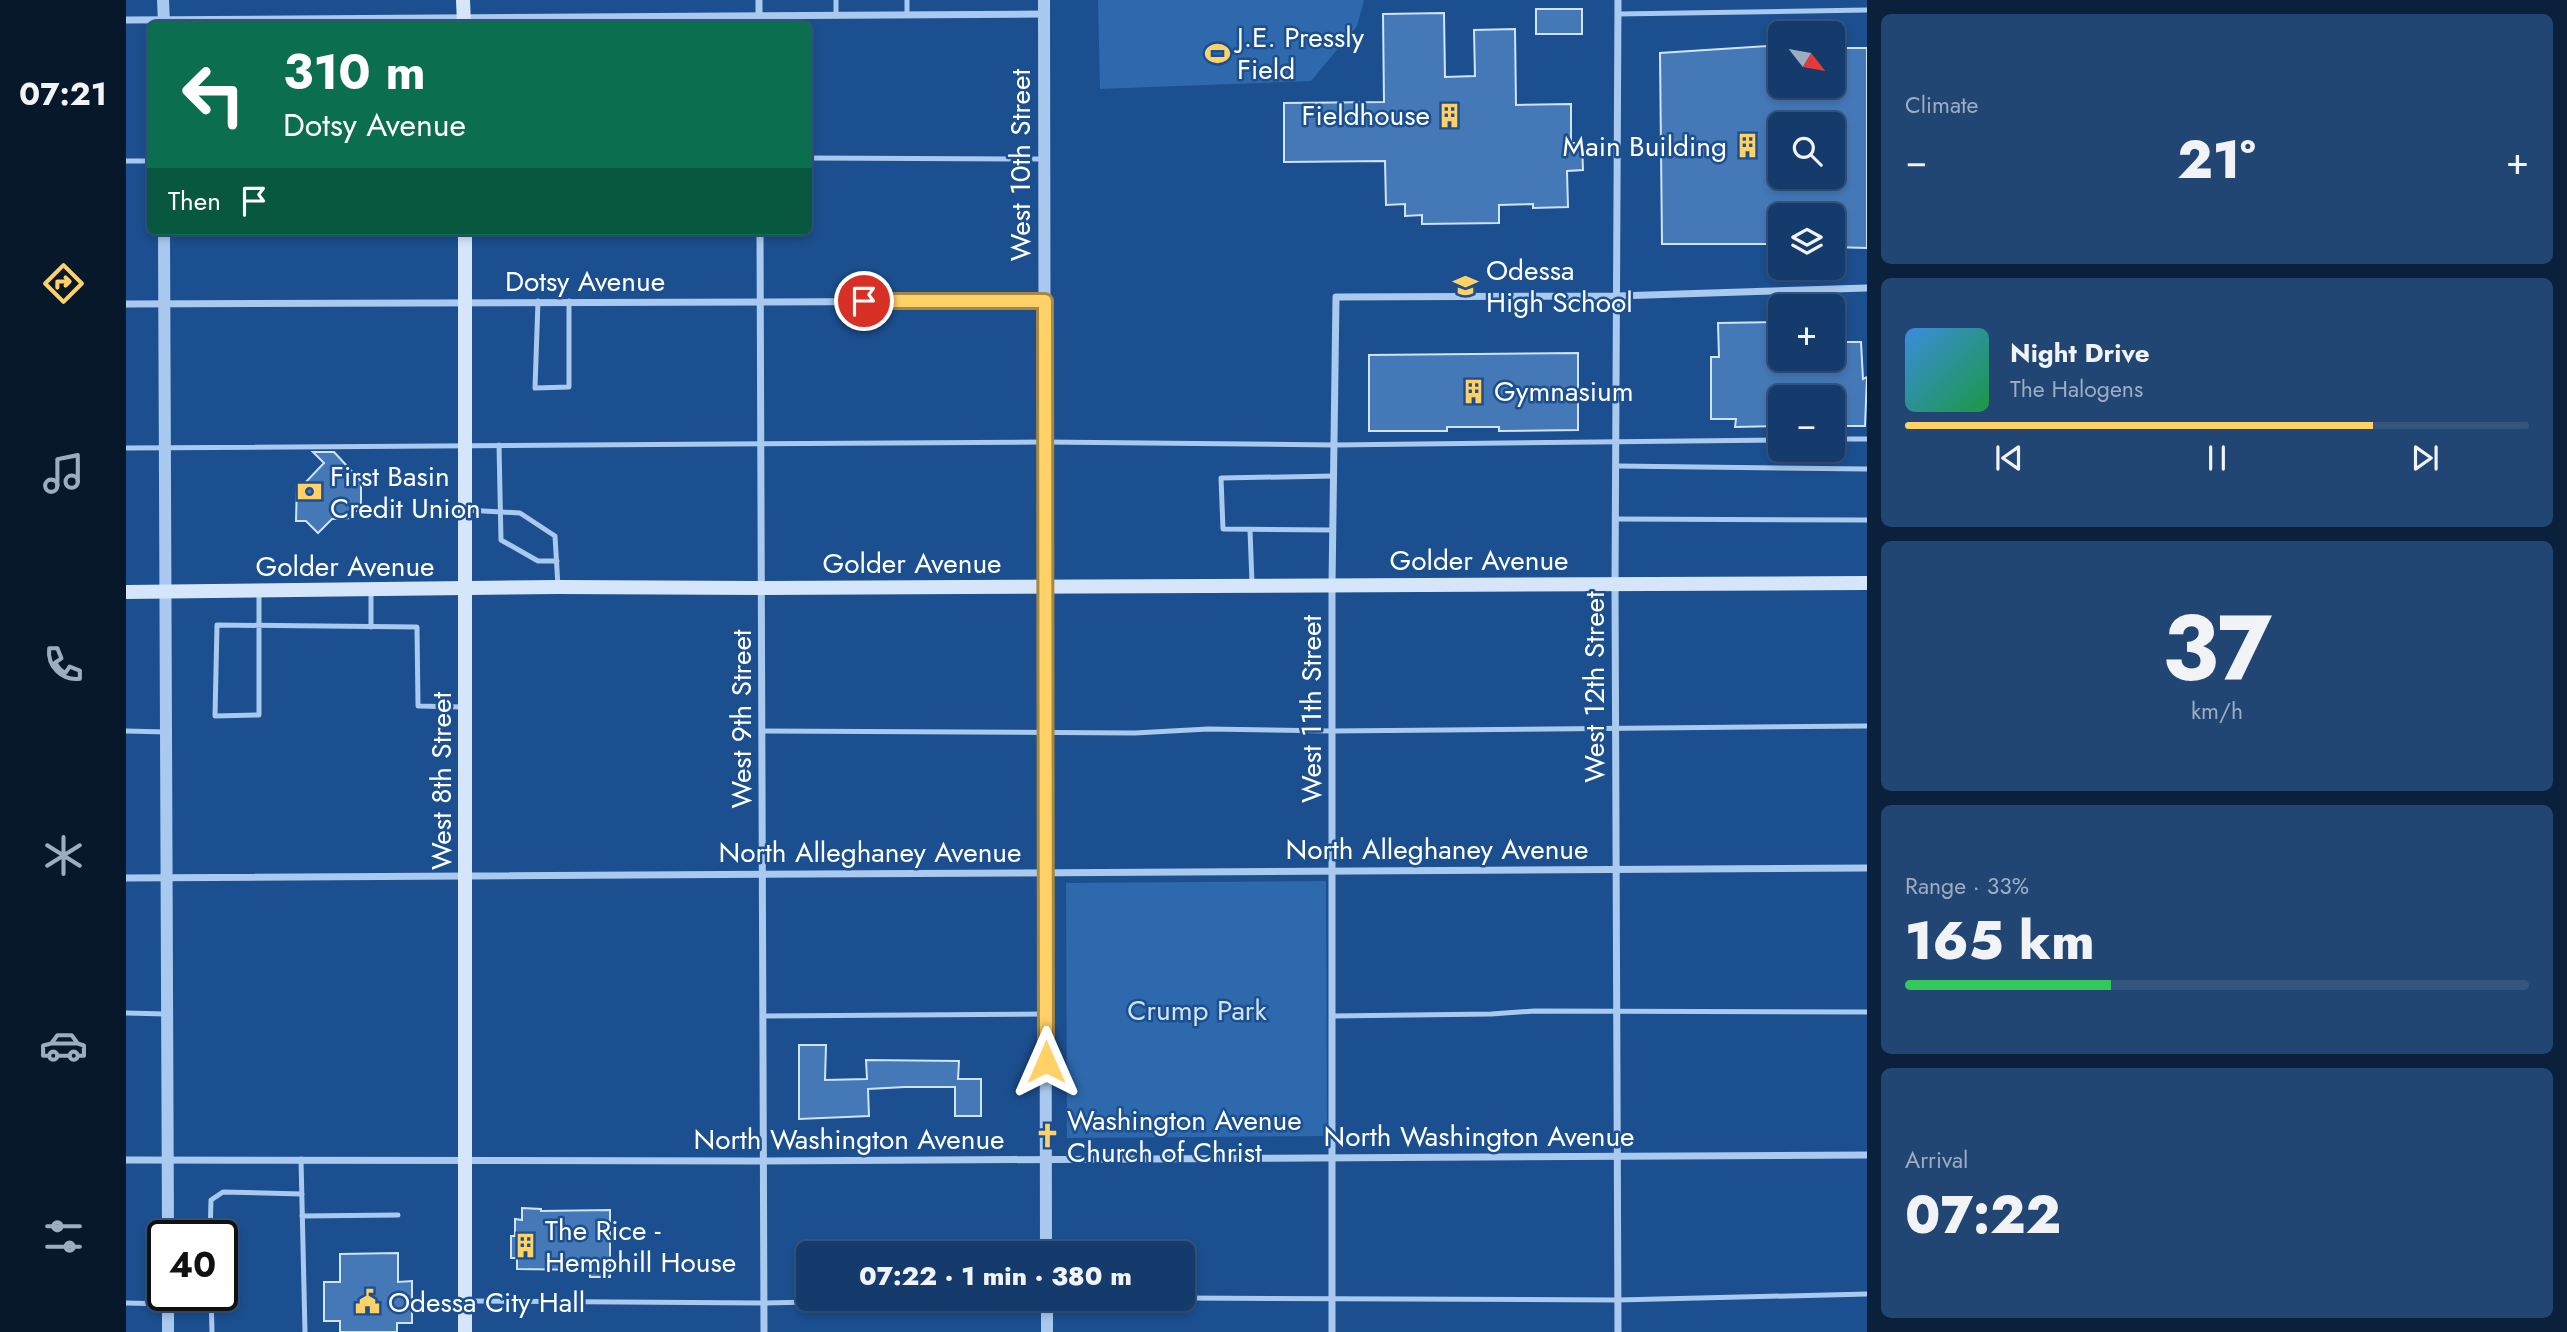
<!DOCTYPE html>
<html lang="en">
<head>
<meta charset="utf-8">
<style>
  :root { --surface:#143b6b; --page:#214673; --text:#f1f3f6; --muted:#9dadc1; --line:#33557e; --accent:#ffd166 }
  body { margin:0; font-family:Jost,sans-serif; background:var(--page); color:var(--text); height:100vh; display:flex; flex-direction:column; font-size:26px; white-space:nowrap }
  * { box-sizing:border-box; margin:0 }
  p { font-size:23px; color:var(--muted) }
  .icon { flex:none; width:38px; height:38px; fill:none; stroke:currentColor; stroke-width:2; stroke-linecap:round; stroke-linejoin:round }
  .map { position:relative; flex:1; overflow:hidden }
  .drawer { display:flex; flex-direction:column; gap:14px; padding:14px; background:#0b203b; width:700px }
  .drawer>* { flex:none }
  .top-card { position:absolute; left:21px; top:21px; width:665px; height:214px; border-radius:10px; box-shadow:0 4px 10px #0003,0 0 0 2px var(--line); background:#0b6e4f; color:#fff; overflow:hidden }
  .needle { width:46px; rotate:121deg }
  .tools { position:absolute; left:1642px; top:21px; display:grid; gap:14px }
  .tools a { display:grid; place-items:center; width:77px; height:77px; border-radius:10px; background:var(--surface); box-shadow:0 4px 10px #0003,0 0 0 2px var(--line); font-size:35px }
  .speed { position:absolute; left:21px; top:1220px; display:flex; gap:14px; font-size:35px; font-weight:700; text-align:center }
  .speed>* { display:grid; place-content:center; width:91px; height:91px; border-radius:50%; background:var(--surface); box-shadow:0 4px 10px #0003,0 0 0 2px var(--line); line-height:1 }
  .speed .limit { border:4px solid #111; border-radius:10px; background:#fff; color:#111 }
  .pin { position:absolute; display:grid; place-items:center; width:60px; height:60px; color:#fff; margin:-30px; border:4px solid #fff; border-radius:50%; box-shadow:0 2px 7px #0007 }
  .me { position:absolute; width:77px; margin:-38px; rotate:0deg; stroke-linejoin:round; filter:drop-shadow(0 0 5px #0008) }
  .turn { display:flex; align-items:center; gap:24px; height:147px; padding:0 21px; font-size:32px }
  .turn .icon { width:91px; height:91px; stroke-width:2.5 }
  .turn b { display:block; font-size:49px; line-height:60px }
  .then { display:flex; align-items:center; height:66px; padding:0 21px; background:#0003; gap:14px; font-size:26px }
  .big { font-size:52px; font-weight:800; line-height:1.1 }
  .drawer .widget { flex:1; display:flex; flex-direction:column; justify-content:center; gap:10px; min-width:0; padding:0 24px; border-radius:10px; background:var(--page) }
  .drawer .dial { align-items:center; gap:0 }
  .dial b { font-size:91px; line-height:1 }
  .song { display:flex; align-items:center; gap:21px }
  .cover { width:84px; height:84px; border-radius:10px; background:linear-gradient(135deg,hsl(210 70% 55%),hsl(140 70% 35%)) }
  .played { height:7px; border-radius:4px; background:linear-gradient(90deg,var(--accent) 75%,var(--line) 75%) }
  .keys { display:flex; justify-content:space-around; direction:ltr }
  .heat { display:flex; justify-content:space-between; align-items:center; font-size:38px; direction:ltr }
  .charge { height:10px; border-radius:5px; background:linear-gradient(90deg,#34c759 33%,var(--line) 0) }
  .trip { position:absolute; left:670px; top:1241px; width:399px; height:70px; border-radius:10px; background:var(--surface); box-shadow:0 4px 10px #0003,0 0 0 2px var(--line); font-weight:800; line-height:70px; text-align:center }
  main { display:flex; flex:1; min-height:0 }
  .tab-bar { display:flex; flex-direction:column; width:126px; justify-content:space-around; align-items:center; background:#08182b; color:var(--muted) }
  .tab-bar .icon { width:49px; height:49px }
  .tab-bar .active { color:var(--accent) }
  .tab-bar b { font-size:32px; color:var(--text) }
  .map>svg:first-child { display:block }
  .green { fill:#2e69ad }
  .building { fill:#4478b7; stroke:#cfe3fa; stroke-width:2; fill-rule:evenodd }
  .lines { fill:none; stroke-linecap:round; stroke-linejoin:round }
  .service { stroke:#a9c9ee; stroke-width:5 }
  .minor { stroke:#a9c9ee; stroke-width:7 }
  .tertiary { stroke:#a9c9ee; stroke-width:12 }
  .secondary { stroke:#d6e6fa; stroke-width:14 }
  .route-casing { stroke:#a68842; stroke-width:18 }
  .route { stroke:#ffd166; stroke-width:12 }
  .labels { text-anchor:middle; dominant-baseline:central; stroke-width:5; stroke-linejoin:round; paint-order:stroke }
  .poi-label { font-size:28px; fill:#fff; stroke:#1b4f8f; text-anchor:start }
  .street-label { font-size:28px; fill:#fff; stroke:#1b4f8f }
  .park-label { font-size:28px; fill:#cfe3fa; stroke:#1b4f8f }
</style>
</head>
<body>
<main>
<nav class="tab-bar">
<b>07:21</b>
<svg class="icon active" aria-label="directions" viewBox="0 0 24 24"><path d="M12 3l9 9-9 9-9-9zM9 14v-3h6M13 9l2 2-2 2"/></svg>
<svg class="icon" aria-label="music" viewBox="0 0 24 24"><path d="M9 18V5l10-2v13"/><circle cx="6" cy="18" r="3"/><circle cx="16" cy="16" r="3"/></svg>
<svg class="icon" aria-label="phone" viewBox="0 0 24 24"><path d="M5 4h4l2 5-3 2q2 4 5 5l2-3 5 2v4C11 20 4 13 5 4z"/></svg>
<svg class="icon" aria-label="climate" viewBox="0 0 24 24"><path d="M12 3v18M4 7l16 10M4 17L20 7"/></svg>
<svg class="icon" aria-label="car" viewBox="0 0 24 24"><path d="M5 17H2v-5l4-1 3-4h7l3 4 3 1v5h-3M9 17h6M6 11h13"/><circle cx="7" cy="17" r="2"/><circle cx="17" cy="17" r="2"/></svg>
<svg class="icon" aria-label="filters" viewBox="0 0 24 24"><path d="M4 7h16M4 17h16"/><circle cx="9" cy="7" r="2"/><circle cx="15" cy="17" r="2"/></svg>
</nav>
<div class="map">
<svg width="1741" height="1332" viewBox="0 0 1741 1332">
  <rect width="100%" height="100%" fill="#1b4f8f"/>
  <g class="green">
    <path d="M972,0H1238L1231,26L1185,81L974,89Z"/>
    <path d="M1200,881L1201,1136L941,1138L940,883Z"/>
  </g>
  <g class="building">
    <rect x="1410" y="9" width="46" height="25"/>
    <path d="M1318,13L1319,77L1349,76L1348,30L1389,29L1390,105L1445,104V143H1456L1457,170L1441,171L1442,207L1407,208V204L1373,205V223L1296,224V215L1279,216V204L1260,205L1259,161L1158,162V103L1258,102L1257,14Z"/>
    <path d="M1641,46L1642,86H1706V48H1741V248L1706,247V215H1654V244H1536L1534,53ZM1654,124H1706V177H1654Z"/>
    <path d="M1654,322V359H1706V342H1735L1737,379L1741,377L1739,426H1706V397H1654V426L1609,427L1610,419H1585V357H1593L1592,323Z"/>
    <path d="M1452,353V430L1373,431V427H1321V431H1243V355Z"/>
    <path d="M187,452H208L235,481V511H225V518L206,519L192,533L180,521H170L171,483H179L198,463Z"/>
    <path d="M673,1045H700L699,1080L741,1079L740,1060L833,1061L832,1079H855V1116H829V1087H779L742,1089L743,1116L673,1119Z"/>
    <path d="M396,1208L415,1209V1211L484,1210V1277H464V1270L391,1269V1258H385V1236H389V1219L396,1220Z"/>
    <path d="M272,1253V1282L286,1281V1323H271V1332H214V1321H198V1282H214V1254Z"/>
  </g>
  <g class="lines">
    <g class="service">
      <path d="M781,0V15"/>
      <path d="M1492,14L1741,10"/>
      <path d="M710,16V0"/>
      <path d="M682,158L917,159"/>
      <path d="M0,161H24"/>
      <path d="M412,301L409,388L443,387V301"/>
      <path d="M1706,439H1741"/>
      <path d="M373,445L375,540L412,561H431"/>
      <path d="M0,448L919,442L1208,445L1654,440"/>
      <path d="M1491,466L1741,469"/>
      <path d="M340,510L394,513L429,536L432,587"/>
      <path d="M1490,519L1741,520"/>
      <path d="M1124,530L1126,583"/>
      <path d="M1207,530L1097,529L1095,478L1208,476"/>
      <path d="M133,593V715L89,716L91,625C158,626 225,626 291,627L292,706L336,707"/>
      <path d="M245,627V591"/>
      <path d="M0,731L40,732"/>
      <path d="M636,731L1009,733L1082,729L1207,731L1741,726"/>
      <path d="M0,1013L40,1014"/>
      <path d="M638,1016L920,1014"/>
      <path d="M1206,1016L1365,1014L1409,1011L1741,1012"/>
      <path d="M175,1159L179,1332"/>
      <path d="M176,1216L272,1215"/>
      <path d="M84,1236L85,1200L97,1192L176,1194"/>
      <path d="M85,1295L86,1332"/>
      <path d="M1057,1298L1492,1300L1741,1294"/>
      <path d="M342,1301L638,1303L889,1298"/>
      <path d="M0,1303L42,1304"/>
    </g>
    <g class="minor">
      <path d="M633,0V24"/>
      <path d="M1492,0L1489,584L1492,1332"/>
      <path d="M0,20L918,14"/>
      <path d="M634,231L638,1332"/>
      <path d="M0,304L919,301"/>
      <path d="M0,878L1741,868"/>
      <path d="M0,1160L639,1161L1741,1155"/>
      <path d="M1206,1332V585L1210,297L1491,296L1741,288"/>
    </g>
    <g class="tertiary">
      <path d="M37,0L38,24"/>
      <path d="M918,0L920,1253"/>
      <path d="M38,231L42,1236"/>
      <path d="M42,1295V1332"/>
      <path d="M921,1298V1332"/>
    </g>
    <g class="secondary">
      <path d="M337,0L338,24"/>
      <path d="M0,592L432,587L636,588L1741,583"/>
      <path d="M339,1332V231"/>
    </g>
  </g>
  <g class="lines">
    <defs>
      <path id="route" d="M738,301H919L920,1062"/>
    </defs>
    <use href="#route" class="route-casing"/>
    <use href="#route" class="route"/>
  </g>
  <defs>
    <symbol id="stadium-bare" viewBox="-9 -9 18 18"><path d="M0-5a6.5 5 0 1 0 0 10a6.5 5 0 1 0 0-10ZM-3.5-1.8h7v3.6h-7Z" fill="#ffd166" stroke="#1b4f8f" stroke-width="2.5" paint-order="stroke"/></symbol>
    <symbol id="building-bare" viewBox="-9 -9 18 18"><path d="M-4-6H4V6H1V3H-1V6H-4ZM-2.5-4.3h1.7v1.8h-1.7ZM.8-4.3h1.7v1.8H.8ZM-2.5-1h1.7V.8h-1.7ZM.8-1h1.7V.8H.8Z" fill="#ffd166" stroke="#1b4f8f" stroke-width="2.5" paint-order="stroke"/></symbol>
    <symbol id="school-bare" viewBox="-9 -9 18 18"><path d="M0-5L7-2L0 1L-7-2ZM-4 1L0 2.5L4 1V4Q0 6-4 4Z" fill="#ffd166" stroke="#1b4f8f" stroke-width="2.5" paint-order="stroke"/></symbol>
    <symbol id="bank-bare" viewBox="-9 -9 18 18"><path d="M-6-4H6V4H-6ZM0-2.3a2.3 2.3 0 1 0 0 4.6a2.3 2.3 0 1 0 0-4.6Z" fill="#ffd166" stroke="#1b4f8f" stroke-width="2.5" paint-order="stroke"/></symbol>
    <symbol id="church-bare" viewBox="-9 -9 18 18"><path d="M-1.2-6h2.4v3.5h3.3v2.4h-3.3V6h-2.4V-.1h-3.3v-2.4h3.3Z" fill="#ffd166" stroke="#1b4f8f" stroke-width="2.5" paint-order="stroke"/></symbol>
    <symbol id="civic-bare" viewBox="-9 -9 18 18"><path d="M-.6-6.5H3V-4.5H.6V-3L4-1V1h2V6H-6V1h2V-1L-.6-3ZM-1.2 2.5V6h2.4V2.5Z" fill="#ffd166" stroke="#1b4f8f" stroke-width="2.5" paint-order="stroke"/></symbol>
  </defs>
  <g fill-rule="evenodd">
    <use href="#stadium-bare" x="1074" y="36" width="35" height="35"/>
    <use href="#building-bare" x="1306" y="98" width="35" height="35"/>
    <use href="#building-bare" x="1604" y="128" width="35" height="35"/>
    <use href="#school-bare" x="1322" y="268" width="35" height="35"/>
    <use href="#building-bare" x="1330" y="374" width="35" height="35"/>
    <use href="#bank-bare" x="166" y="474" width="35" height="35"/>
    <use href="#church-bare" x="904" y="1118" width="35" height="35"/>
    <use href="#building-bare" x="382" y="1228" width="35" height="35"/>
    <use href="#civic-bare" x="224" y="1284" width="35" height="35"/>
  </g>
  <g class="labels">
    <g class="poi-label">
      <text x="1111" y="37">J.E. Pressly<tspan x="1111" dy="32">Field</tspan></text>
      <text x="1304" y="115" text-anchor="end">Fieldhouse</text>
      <text x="1601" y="146" text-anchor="end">Main Building</text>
      <text x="1360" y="270">Odessa<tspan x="1360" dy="32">High School</tspan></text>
      <text x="1368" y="391">Gymnasium</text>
      <text x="204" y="476">First Basin<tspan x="204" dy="32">Credit Union</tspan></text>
      <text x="941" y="1120">Washington Avenue<tspan x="941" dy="32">Church of Christ</tspan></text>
      <text x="419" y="1230">The Rice -<tspan x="419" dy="32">Hemphill House</tspan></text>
      <text x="262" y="1302">Odessa City Hall</text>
    </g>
    <g class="street-label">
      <text transform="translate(894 165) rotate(-90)">West 10th Street</text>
      <text x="459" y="281">Dotsy Avenue</text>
      <text x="1353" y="560">Golder Avenue</text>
      <text x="786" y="563">Golder Avenue</text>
      <text x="219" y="566">Golder Avenue</text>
      <text transform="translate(1468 687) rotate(-90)">West 12th Street</text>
      <text transform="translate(1185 709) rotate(-90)">West 11th Street</text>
      <text transform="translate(615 719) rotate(-90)">West 9th Street</text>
      <text transform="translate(315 781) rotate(-90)">West 8th Street</text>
      <text x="1311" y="849">North Alleghaney Avenue</text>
      <text x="744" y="852">North Alleghaney Avenue</text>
      <text x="1353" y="1136">North Washington Avenue</text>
      <text x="723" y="1139">North Washington Avenue</text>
    </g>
    <g class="park-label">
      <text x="1071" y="1010">Crump Park</text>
    </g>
  </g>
</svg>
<div class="tools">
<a><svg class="needle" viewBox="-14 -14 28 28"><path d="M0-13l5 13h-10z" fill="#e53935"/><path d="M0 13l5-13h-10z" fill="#9dadc1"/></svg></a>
<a><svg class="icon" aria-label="search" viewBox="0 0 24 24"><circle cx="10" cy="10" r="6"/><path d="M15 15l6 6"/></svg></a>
<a><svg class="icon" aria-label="layers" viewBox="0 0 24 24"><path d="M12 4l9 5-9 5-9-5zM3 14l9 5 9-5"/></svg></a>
<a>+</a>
<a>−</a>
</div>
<div class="speed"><div class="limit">40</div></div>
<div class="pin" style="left:738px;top:301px;background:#d93025"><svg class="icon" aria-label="arrive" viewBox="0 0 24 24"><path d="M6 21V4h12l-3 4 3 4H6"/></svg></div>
<svg class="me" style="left:920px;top:1062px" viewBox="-20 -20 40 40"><path d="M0-17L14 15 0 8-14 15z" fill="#ffd166" stroke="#fff" stroke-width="4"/></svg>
<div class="trip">07:22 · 1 min · 380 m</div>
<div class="top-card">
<div class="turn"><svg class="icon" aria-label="left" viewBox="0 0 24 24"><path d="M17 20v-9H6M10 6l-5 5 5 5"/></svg><div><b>310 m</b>Dotsy Avenue</div></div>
<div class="then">Then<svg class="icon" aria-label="arrive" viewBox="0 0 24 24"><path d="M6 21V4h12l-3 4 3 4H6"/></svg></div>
</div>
</div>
<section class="drawer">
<div class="widget"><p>Climate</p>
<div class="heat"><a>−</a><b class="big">21°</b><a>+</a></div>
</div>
<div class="widget">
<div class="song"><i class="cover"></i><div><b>Night Drive</b><p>The Halogens</p></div></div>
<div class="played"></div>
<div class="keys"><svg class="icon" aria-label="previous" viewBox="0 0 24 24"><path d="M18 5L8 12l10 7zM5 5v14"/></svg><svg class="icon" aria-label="pause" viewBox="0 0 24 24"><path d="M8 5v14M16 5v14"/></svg><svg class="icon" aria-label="next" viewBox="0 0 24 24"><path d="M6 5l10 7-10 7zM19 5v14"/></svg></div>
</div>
<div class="widget dial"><b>37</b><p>km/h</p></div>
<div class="widget"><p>Range · 33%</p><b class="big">165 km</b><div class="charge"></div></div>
<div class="widget"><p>Arrival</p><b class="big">07:22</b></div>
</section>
</main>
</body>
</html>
